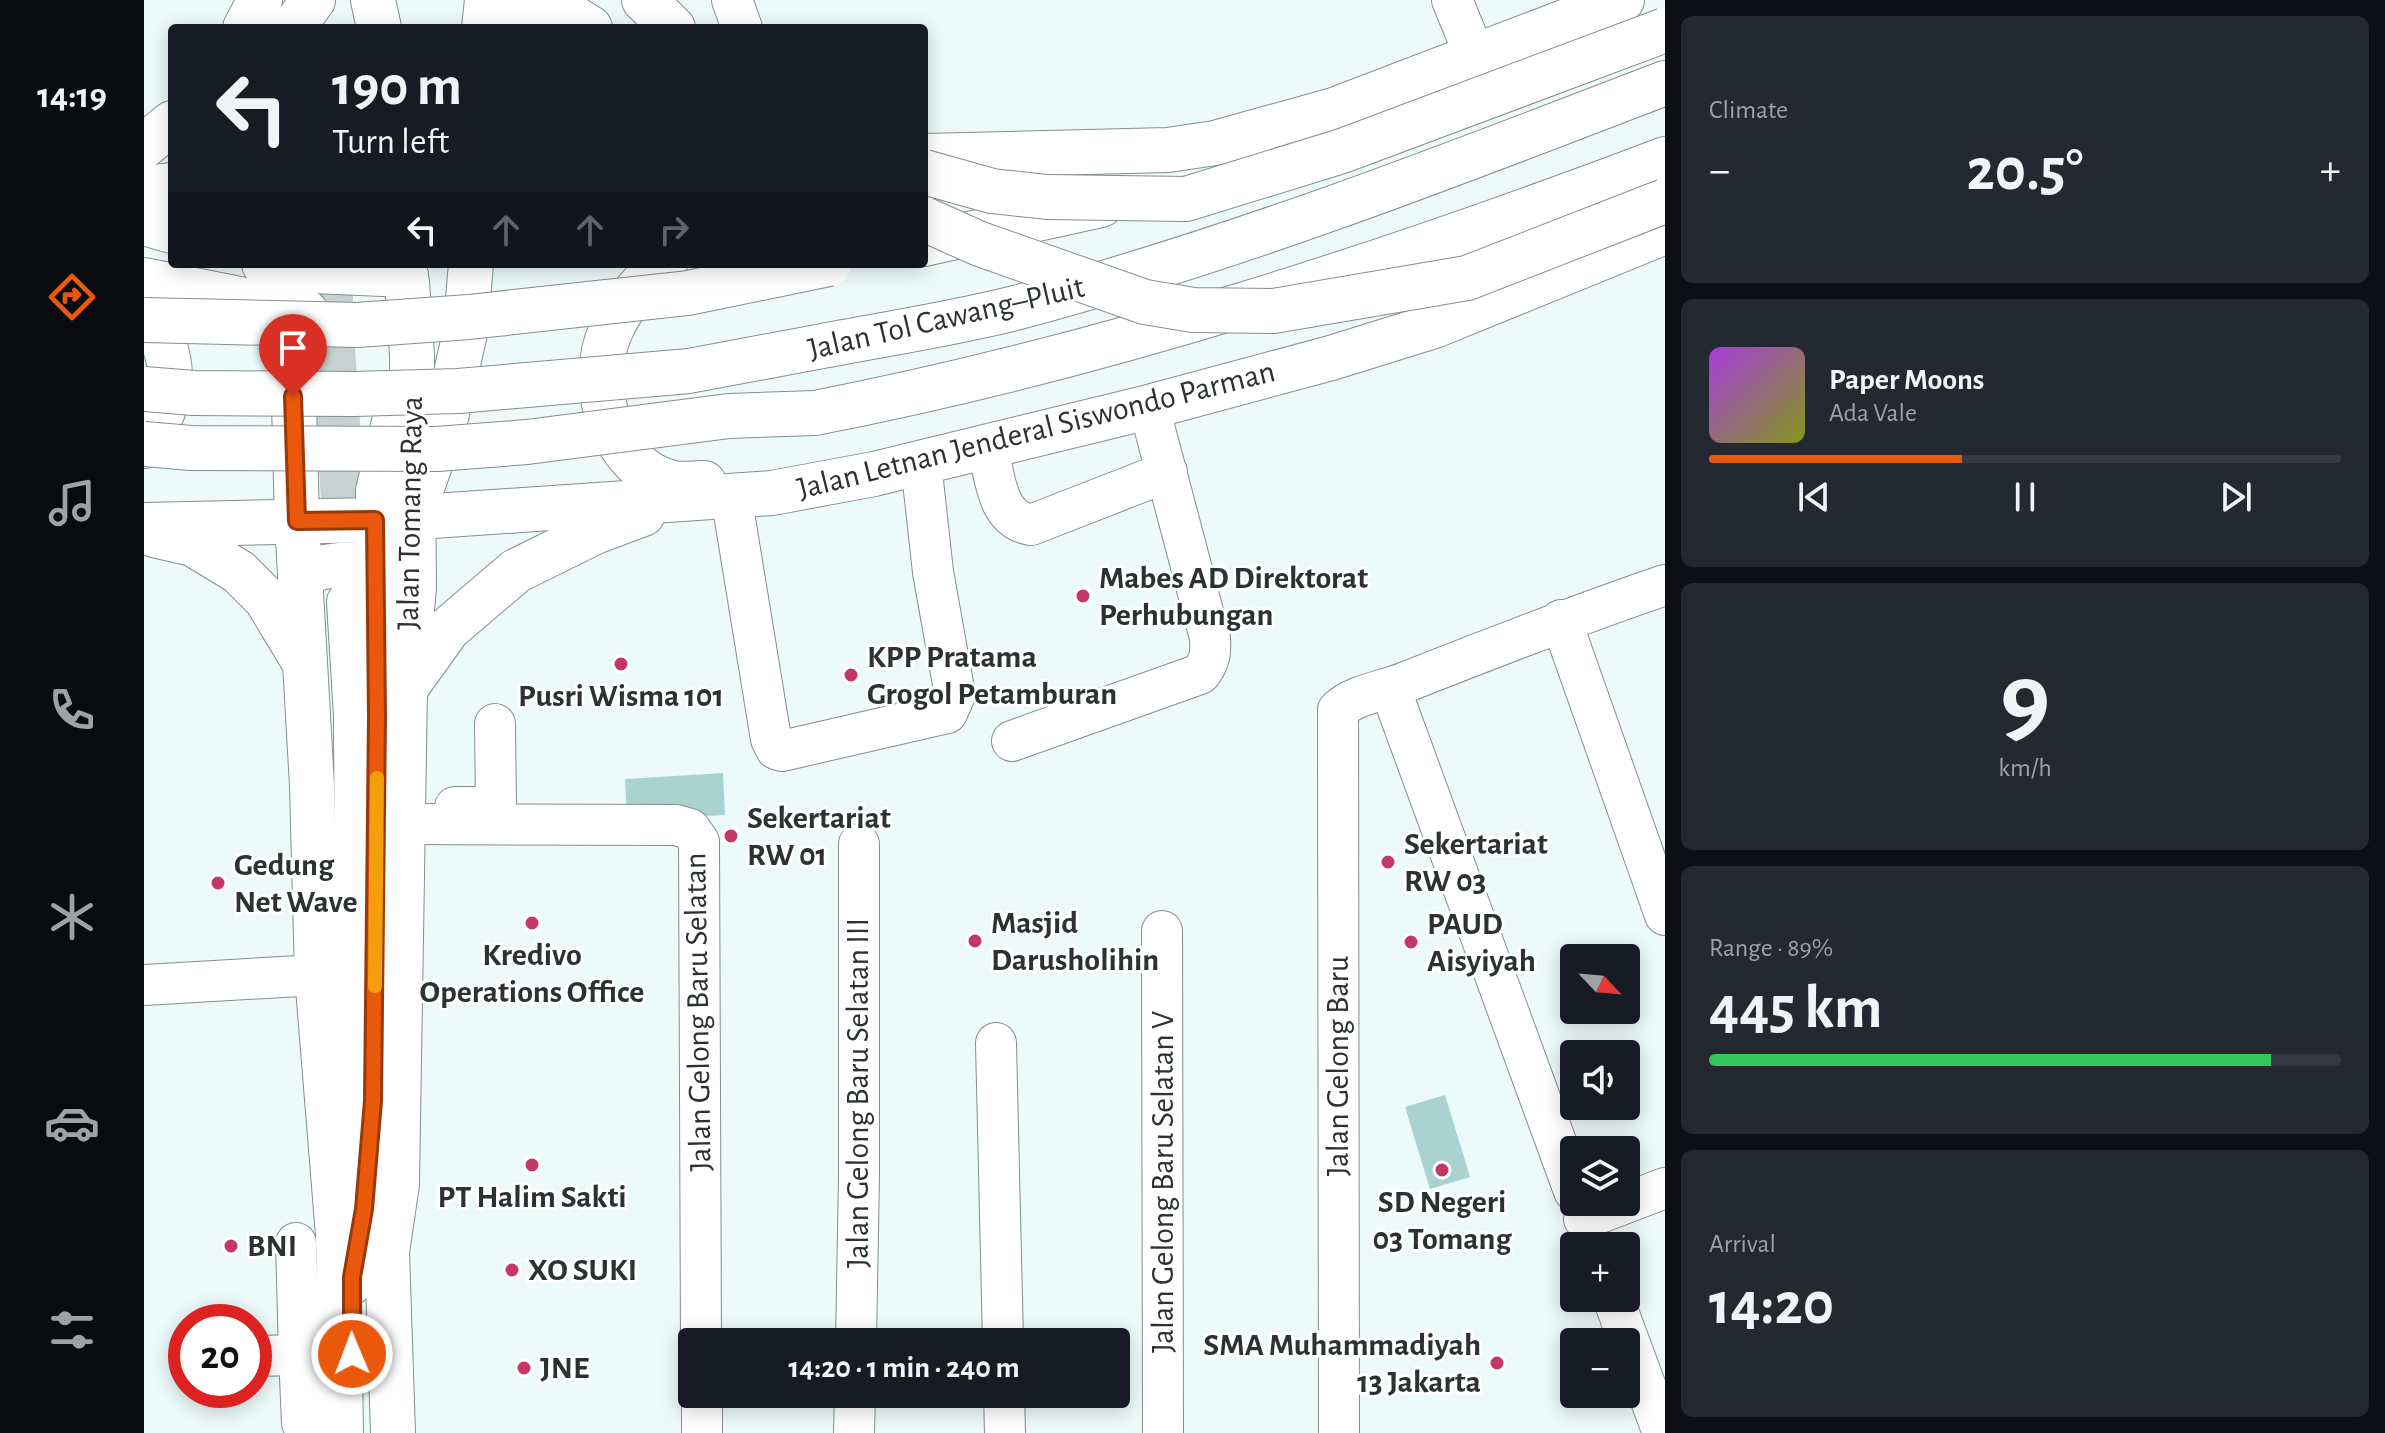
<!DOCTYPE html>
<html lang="en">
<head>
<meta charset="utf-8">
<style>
  :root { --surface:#171b24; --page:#242831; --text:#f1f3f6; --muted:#9ea1a6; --line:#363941; --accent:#ea580c }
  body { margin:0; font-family:"Alegreya Sans",sans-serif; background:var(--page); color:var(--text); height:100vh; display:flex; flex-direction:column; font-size:30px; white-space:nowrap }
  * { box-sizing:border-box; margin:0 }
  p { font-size:26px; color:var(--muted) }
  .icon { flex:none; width:44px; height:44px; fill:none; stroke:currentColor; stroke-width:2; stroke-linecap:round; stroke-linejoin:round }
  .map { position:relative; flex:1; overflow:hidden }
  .drawer { display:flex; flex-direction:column; gap:16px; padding:16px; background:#0d0f14; width:720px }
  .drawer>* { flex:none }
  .hud { position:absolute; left:24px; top:24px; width:760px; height:244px; border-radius:8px; box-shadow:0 4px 20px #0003; background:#171b24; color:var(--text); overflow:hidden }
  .needle { width:52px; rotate:116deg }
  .fabs { position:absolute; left:1416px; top:944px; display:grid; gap:16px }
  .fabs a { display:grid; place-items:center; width:80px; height:80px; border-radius:8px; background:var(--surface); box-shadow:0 4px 20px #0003; font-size:40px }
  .speed { position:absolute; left:24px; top:1304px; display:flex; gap:16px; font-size:40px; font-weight:700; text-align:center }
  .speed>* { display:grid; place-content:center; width:104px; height:104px; border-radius:50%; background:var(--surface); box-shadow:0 4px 20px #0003; line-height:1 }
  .speed .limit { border:12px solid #d22; background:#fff; color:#111 }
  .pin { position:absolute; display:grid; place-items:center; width:68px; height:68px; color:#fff; margin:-82px -34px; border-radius:50% 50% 50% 0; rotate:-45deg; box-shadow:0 0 8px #0007 }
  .pin .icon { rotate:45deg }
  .me { position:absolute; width:88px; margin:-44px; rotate:359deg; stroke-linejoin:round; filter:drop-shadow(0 0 6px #0008) }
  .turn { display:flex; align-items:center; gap:28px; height:168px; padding:0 32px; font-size:36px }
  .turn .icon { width:104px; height:104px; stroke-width:2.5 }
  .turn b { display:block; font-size:56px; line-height:68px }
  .lanes { display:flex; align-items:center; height:76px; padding:0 32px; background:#0003; justify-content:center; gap:40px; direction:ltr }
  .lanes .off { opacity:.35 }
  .big { font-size:60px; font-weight:700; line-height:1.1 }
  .drawer .tile { flex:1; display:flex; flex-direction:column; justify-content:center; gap:12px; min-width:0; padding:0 28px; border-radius:12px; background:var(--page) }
  .drawer .dial { align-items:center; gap:0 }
  .dial b { font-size:104px; line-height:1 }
  .song { display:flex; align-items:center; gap:24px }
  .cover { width:96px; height:96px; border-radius:12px; background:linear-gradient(135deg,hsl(280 70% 55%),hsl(70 70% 35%)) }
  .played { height:8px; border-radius:4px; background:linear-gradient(90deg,var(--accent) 40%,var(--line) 40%) }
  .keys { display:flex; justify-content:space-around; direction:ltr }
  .heat { display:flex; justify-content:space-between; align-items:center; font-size:44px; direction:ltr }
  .charge { height:12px; border-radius:6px; background:linear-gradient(90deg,#34c759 89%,var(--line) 0) }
  .trip { position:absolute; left:534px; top:1328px; width:452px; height:80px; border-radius:8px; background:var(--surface); box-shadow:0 4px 20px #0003; font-weight:700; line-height:80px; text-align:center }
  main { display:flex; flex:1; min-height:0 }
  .tab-bar { display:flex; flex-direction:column; width:144px; justify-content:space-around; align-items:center; background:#090b0e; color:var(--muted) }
  .tab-bar .icon { width:56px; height:56px }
  .tab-bar .current { color:var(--accent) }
  .tab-bar b { font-size:36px; color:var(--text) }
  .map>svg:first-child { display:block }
  .park { fill:#a9d2d1 }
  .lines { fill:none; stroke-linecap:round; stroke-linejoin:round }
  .highway-tunnel { stroke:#c6d2d2; stroke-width:44; stroke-dasharray:44 22; stroke-linecap:butt }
  .minor-casing { stroke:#838f8f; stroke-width:42 }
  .major-casing { stroke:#838f8f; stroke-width:46 }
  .highway-casing { stroke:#838f8f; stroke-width:46 }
  .minor { stroke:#fff; stroke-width:40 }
  .major { stroke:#fff; stroke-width:44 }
  .highway { stroke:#fff; stroke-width:44 }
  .highway-bridge-casing { stroke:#838f8f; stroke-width:46; stroke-linecap:butt }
  .highway-bridge { stroke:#fff; stroke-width:44 }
  .route-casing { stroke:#983908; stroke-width:20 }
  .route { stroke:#ea580c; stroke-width:14 }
  .slow { stroke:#f59e0b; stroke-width:14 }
  .poi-dot { fill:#c43766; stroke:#fff; stroke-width:3 }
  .labels { text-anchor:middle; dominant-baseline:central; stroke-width:6; stroke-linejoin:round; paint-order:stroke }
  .street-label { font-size:32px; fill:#2c3131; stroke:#fff }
  .poi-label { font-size:32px; font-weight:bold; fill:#2c3131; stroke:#fff; text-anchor:start }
</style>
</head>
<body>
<main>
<nav class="tab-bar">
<b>14:19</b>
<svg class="icon current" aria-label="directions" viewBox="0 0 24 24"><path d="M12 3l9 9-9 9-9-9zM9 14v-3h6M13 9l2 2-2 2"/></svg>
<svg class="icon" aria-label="music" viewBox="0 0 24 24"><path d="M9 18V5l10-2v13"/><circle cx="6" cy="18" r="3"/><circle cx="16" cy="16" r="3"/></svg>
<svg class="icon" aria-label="phone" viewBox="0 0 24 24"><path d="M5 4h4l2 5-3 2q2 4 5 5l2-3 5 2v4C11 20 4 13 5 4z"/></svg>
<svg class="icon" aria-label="climate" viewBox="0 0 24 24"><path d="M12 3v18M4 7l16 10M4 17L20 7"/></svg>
<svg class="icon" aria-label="car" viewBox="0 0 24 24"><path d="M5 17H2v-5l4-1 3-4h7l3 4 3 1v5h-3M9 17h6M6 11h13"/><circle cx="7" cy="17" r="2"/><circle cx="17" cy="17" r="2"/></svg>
<svg class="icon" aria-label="filters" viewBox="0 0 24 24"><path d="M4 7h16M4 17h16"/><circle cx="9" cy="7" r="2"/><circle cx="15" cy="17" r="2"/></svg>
</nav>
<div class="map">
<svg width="1521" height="1433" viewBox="0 0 1521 1433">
  <rect width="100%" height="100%" fill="#ecfafa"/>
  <g class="park">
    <path d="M579,773L581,815L483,820L481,779Z"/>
    <path d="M1301,1095L1326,1177L1286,1189L1261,1107Z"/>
  </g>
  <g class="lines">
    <path class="highway-tunnel" d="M187,264V317L203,560"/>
    <defs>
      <g id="minor">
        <path d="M588,0L598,28"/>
        <path d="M1308,0L1331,56"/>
        <path d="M844,448C851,477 852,519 887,525L1023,472"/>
        <path d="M587,495L627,739L632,749L638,751L803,713L811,695L789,572L777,463"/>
        <path d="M1417,620L1521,915"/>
        <path d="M1246,688L1430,1191"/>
        <path d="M868,741L1056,674C1066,662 1067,653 1066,638L1005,407"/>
        <path d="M233,759L232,491L249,417"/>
        <path d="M311,807H352L351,724"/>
        <path d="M258,824L532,825L546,829L555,842L557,1342"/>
        <path d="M1018,931L1019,1433"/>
        <path d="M0,985L173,975"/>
        <path d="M852,1043L859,1342"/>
        <path d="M1440,1219L1521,1188"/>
        <path d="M207,1285L220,1209L226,1147"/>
        <path d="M1469,1298L1519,1433"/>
        <path d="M712,1342L715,1176V844"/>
        <path d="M110,1356L155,1355L152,1243"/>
        <path d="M558,1394V1433"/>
        <path d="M860,1394L861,1433"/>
        <path d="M158,1423L155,1355L182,1351"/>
        <path d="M710,1433L711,1394"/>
        <path d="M1195,1433L1194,710C1211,694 1240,691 1262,682C1348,648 1433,615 1521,585"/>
      </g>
      <g id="major">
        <path d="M147,286L153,521L168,786L173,975L194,1235L197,1433"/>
        <path d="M157,583C160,580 161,575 165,573C177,562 239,562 254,568C263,571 266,579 270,587"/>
        <path d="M249,1433L243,1252L253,1184L261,689L270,587L268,355L263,282"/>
      </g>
      <g id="highway">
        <path d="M229,0L235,28"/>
        <path d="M361,0L408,28"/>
        <path d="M401,0L446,28"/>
        <path d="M500,0L529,28"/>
        <path d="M101,28L116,0"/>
        <path d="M149,28L169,0"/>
        <path d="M340,28L343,0"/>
        <path d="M0,146L28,123"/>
        <path d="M780,156L1024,150L1071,143L1190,110L1478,0"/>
        <path d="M0,188L28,185"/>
        <path d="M0,223L28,231"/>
        <path d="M780,244L957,205"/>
        <path d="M120,264L147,270L262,275"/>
        <path d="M521,264C497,282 479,303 467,330C442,384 466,469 529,483C538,485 550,483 560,483"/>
        <path d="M0,280L162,312"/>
        <path d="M0,309C36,356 33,399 0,446"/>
        <path d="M673,347C740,334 809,324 875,307C1096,248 1308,165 1521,83"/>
        <path d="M671,413C959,357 1247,263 1521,159"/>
        <path d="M268,516L301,422L321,333L327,264"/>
        <path d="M0,525L231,520L628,493L730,474L1005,407L1187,358L1290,326L1521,232"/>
        <path d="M10,535L49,544L95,572L122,599L160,662"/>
        <path d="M261,689L304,629L372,571L451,532L499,514"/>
        <path d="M192,1208L207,1182L211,1170L214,1111L212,716L205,602"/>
      </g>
    </defs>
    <use href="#minor" class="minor-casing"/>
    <use href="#major" class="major-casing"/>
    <use href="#highway" class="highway-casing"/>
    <use href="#minor" class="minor"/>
    <use href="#major" class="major"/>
    <use href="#highway" class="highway"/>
    <defs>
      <g id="highway-bridge">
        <path d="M780,172L848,191L903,197L1042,199L1198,151L1521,30"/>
        <path d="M780,219L836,244L1001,302L1049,310L1129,311L1323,278L1521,201"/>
        <path d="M0,320L213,325L325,317L544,293L685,264"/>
        <path d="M0,389L50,393L210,394L314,391L545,371L673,347"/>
        <path d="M0,444L47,448L293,449L383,442L585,416L671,413"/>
      </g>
    </defs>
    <use href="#highway-bridge" class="highway-bridge-casing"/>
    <use href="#highway-bridge" class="highway-bridge"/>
  </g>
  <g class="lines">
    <defs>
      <path id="route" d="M149,396L153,521L231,520L233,717L229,1101L220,1209L208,1277V1354"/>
    </defs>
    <use href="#route" class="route-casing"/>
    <use href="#route" class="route"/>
    <path class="slow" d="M231,986L233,778"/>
  </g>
  <g class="poi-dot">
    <circle cx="939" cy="596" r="8"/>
    <circle cx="477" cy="664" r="8"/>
    <circle cx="707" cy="675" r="8"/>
    <circle cx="587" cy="836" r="8"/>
    <circle cx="1244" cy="862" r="8"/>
    <circle cx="74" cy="883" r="8"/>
    <circle cx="388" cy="923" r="8"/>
    <circle cx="831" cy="941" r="8"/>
    <circle cx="1267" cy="942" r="8"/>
    <circle cx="388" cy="1165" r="8"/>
    <circle cx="1298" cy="1170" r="8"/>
    <circle cx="87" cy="1246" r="8"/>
    <circle cx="368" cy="1270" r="8"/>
    <circle cx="1353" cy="1363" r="8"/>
    <circle cx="380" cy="1368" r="8"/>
  </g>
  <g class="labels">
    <g class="street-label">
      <text transform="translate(802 318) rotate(-13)">Jalan Tol Cawang–Pluit</text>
      <text transform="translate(892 430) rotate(-14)">Jalan Letnan Jenderal Siswondo Parman</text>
      <text transform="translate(266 513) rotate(-89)">Jalan Tomang Raya</text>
      <text transform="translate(554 1012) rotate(-91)">Jalan Gelong Baru Selatan</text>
      <text transform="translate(1194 1066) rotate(-90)">Jalan Gelong Baru</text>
      <text transform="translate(714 1093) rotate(-90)">Jalan Gelong Baru Selatan III</text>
      <text transform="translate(1019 1182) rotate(-90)">Jalan Gelong Baru Selatan V</text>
    </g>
    <g class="poi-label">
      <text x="955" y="578">Mabes AD Direktorat<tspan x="955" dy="37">Perhubungan</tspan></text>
      <text x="723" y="657">KPP Pratama<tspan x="723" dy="37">Grogol Petamburan</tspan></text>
      <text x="477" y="696" text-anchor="middle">Pusri Wisma 101</text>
      <text x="603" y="818">Sekertariat<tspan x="603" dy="37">RW 01</tspan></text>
      <text x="1260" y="844">Sekertariat<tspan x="1260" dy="37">RW 03</tspan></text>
      <text x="90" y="865">Gedung<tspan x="90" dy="37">Net Wave</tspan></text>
      <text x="847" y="923">Masjid<tspan x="847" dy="37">Darusholihin</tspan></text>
      <text x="1283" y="924">PAUD<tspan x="1283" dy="37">Aisyiyah</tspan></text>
      <text x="388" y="955" text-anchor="middle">Kredivo<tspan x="388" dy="37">Operations Office</tspan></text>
      <text x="388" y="1197" text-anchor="middle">PT Halim Sakti</text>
      <text x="1298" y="1202" text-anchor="middle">SD Negeri<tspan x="1298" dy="37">03 Tomang</tspan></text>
      <text x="103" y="1246">BNI</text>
      <text x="384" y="1270">XO SUKI</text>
      <text x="1337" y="1345" text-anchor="end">SMA Muhammadiyah<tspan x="1337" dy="37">13 Jakarta</tspan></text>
      <text x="396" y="1368">JNE</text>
    </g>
  </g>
</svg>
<div class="fabs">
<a><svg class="needle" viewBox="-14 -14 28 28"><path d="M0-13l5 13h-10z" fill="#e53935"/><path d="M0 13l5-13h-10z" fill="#9ea1a6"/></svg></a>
<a><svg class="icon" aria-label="sound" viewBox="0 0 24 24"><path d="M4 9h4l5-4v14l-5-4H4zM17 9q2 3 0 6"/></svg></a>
<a><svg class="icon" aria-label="layers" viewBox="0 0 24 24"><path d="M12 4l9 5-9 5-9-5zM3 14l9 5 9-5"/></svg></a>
<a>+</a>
<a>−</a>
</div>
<div class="speed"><div class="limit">20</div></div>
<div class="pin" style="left:149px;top:396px;background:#d93025"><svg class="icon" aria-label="arrive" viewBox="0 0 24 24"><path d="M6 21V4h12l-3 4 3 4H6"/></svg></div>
<svg class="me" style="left:208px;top:1354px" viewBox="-20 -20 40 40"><circle r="17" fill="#ea580c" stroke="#fff" stroke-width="3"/><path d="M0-11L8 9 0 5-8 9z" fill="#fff"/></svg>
<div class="trip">14:20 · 1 min · 240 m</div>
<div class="hud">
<div class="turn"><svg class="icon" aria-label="left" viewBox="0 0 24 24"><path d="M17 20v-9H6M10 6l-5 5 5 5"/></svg><div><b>190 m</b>Turn left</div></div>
<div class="lanes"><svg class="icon" aria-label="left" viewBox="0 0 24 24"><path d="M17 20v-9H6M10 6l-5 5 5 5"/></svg><svg class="icon off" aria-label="ahead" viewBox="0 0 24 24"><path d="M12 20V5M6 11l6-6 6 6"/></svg><svg class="icon off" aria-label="ahead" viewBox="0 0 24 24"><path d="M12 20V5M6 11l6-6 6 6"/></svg><svg class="icon off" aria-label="right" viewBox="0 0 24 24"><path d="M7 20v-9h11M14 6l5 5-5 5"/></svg></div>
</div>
</div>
<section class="drawer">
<div class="tile"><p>Climate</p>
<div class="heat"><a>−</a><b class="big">20.5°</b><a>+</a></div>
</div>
<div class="tile">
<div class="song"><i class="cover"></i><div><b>Paper Moons</b><p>Ada Vale</p></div></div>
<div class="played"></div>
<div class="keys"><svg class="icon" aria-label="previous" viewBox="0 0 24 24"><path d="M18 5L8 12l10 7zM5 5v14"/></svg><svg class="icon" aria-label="pause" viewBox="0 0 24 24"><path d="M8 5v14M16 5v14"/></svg><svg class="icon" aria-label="next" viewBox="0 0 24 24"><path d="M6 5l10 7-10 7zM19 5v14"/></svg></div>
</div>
<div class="tile dial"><b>9</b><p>km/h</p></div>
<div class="tile"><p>Range · 89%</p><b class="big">445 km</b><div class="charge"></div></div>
<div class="tile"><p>Arrival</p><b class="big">14:20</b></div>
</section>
</main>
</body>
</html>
